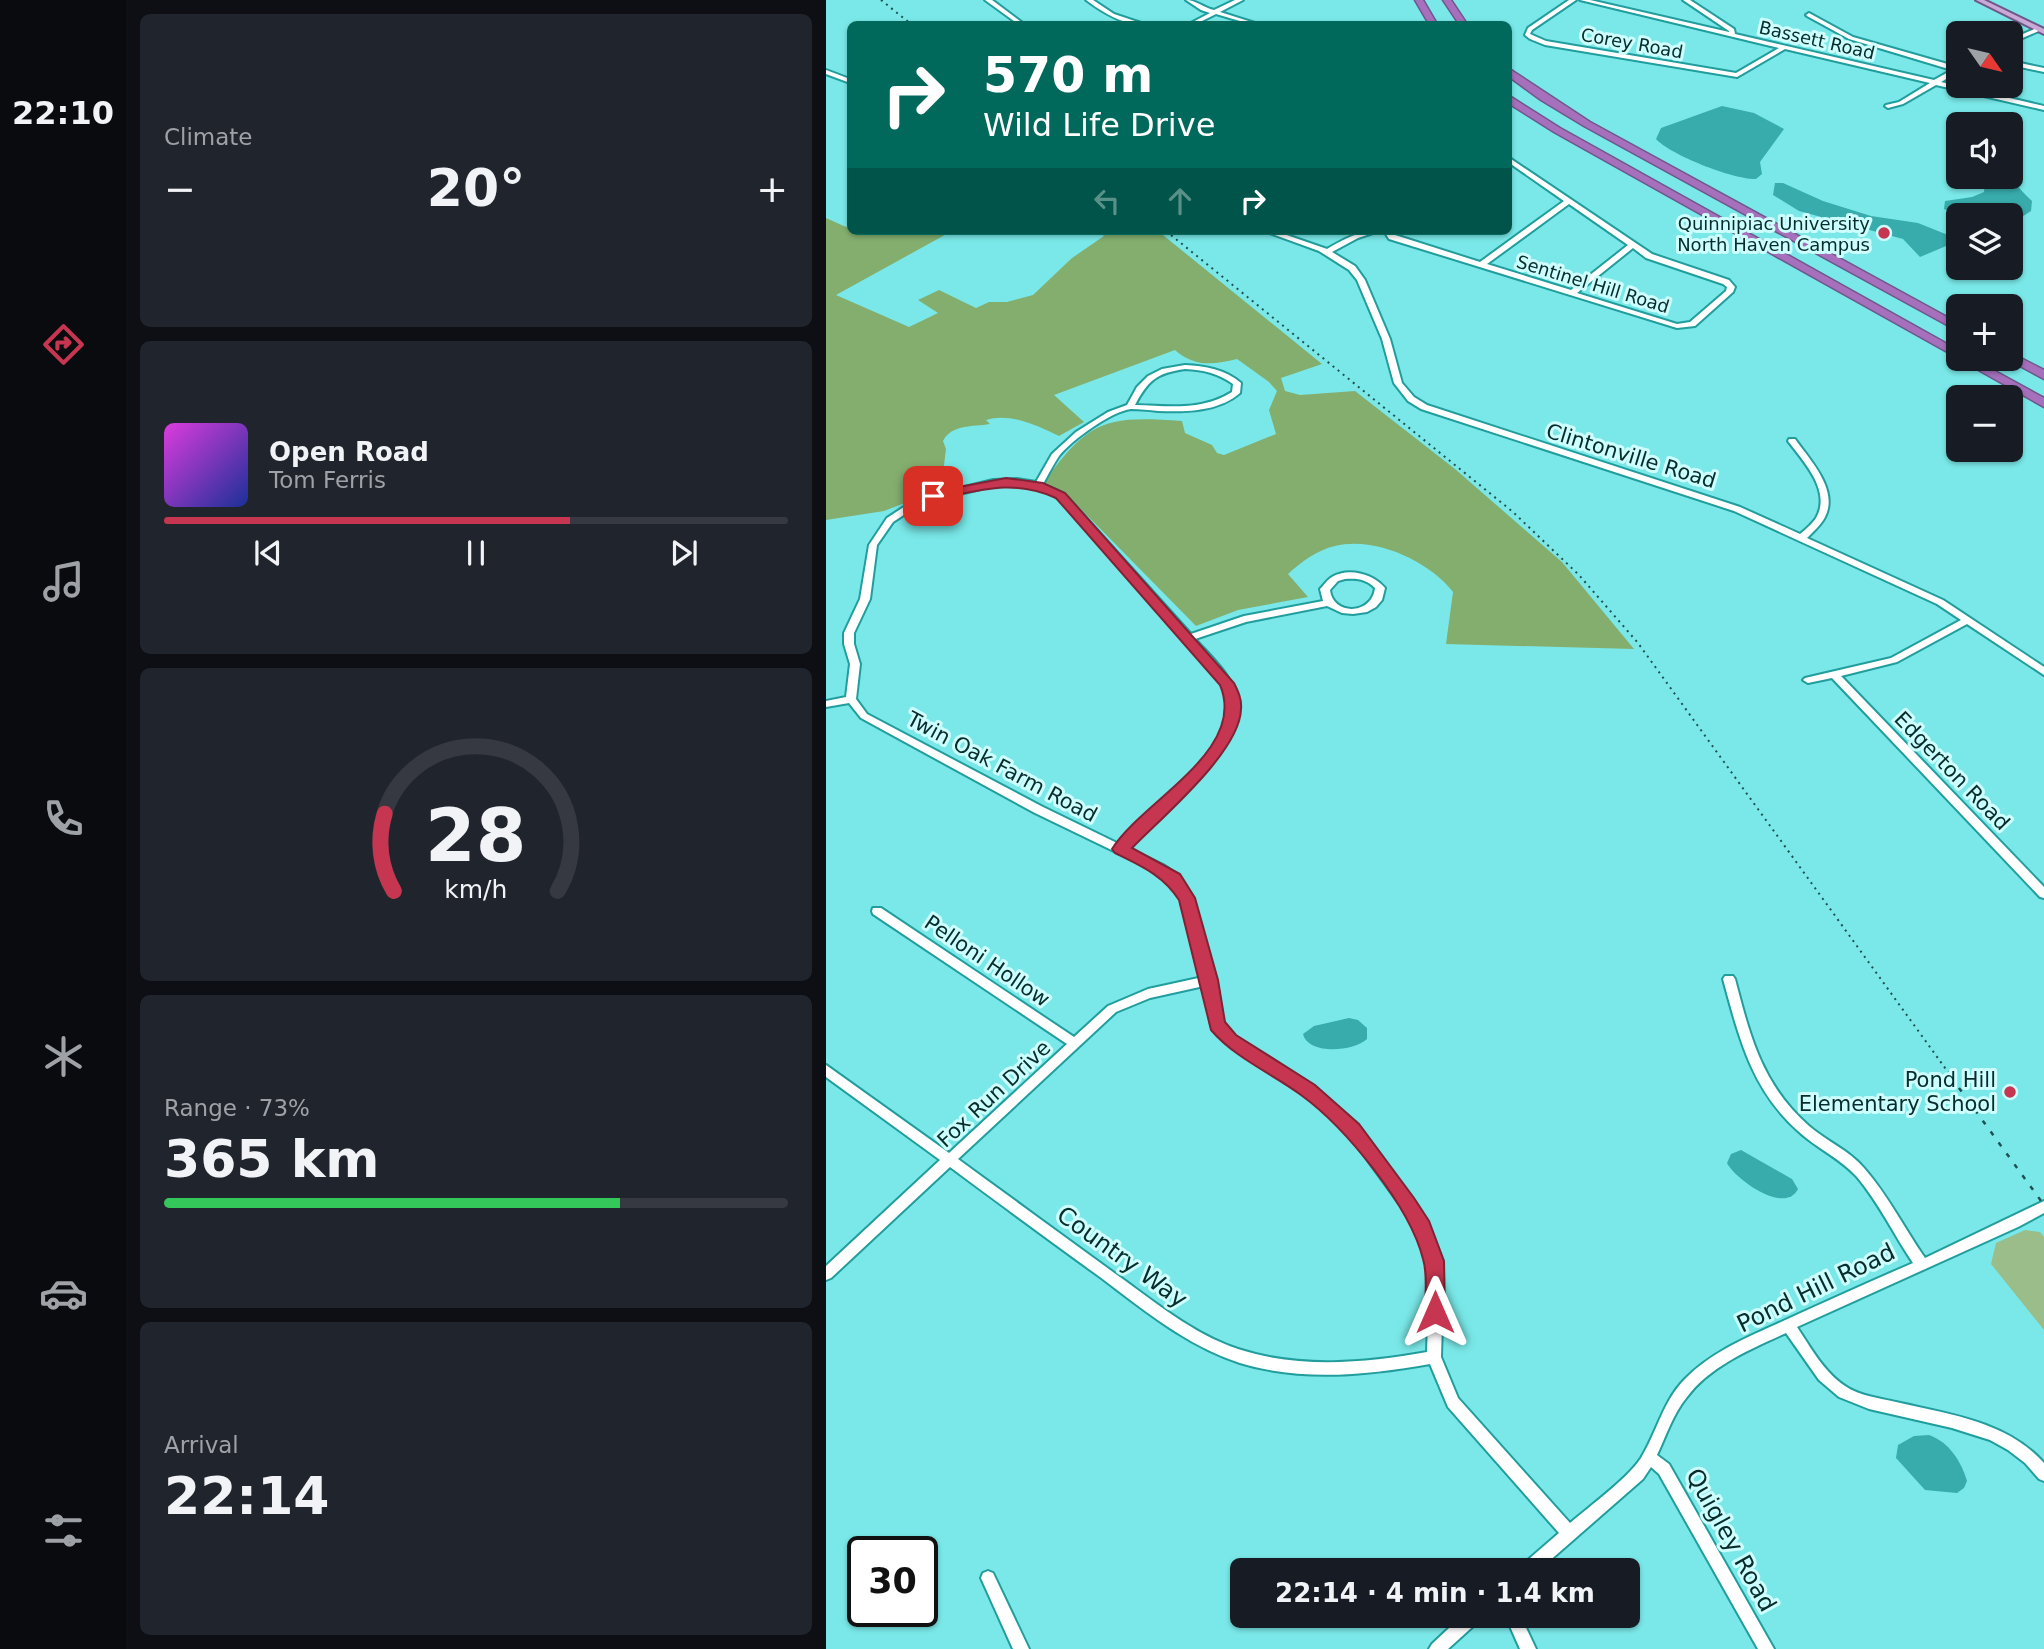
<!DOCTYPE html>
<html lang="en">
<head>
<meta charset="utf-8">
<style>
  :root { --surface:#171b24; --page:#20242c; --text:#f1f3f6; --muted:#9ea1a6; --line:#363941; --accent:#c63650 }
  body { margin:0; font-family:"DejaVu Sans",sans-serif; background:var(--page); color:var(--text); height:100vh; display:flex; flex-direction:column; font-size:26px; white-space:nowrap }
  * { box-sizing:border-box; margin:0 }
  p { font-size:23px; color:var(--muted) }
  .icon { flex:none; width:38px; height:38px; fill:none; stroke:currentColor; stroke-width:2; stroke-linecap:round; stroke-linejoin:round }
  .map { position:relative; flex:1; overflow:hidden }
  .details { display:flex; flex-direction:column; gap:14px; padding:14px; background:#0d0f14; width:700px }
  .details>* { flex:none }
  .top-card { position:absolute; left:21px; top:21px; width:665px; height:214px; border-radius:10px; box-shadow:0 2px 5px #0004; background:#00695c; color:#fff; overflow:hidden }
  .needle { width:46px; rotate:124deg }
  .tools { position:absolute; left:1120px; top:21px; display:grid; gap:14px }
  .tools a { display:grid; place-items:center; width:77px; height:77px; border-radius:10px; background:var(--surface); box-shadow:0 2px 5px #0004; font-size:35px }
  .speed { position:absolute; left:21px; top:1536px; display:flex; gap:14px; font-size:35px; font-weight:700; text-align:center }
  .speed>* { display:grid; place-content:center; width:91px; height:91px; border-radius:50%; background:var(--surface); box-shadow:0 2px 5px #0004; line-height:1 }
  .speed .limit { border:4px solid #111; border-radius:10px; background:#fff; color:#111 }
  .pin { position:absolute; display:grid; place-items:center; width:60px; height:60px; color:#fff; margin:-30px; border-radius:14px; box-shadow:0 4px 10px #0006 }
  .me { position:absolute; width:77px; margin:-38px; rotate:0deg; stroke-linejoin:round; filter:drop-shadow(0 0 5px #0008) }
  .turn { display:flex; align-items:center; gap:24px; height:147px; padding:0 21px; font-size:32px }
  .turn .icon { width:91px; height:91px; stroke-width:2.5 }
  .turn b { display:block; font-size:49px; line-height:60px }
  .lanes { display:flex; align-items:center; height:66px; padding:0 21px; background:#0003; justify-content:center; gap:35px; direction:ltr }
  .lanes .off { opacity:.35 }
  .big { font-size:52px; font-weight:800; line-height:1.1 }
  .details .widget { flex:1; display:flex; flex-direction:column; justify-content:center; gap:10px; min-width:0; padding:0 24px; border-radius:10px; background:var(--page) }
  .details .dial { align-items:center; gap:0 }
  .dial svg { height:182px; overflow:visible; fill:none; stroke:var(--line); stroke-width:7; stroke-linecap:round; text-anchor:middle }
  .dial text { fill:var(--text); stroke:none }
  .song { display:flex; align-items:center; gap:21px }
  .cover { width:84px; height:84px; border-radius:10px; background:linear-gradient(135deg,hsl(300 70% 55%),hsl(230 70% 35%)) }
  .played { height:7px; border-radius:4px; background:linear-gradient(90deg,var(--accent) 65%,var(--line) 65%) }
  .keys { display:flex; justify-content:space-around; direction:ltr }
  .heat { display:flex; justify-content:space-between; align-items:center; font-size:38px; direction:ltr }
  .charge { height:10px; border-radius:5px; background:linear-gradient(90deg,#34c759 73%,var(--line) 0) }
  .trip { position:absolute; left:404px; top:1558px; width:410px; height:70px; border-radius:10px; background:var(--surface); box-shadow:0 2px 5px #0004; font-weight:800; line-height:70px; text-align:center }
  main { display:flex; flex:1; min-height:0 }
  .tabs { display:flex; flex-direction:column; width:126px; justify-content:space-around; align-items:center; background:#090b0e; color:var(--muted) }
  .tabs .icon { width:49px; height:49px }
  .tabs .current { color:var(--accent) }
  .tabs b { font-size:32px; color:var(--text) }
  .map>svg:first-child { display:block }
  .green { fill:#9bbd8a }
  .forest { fill:#84ae6e }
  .water { fill:#38acac }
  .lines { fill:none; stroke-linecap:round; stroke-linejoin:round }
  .minor-casing { stroke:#219d9d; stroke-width:4 }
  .major-casing { stroke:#6e588a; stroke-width:4 }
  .highway-casing { stroke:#6e588a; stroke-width:3 }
  .minor { fill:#fff; fill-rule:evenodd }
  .major { fill:#caa9d7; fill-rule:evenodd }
  .highway { fill:#a670bd; fill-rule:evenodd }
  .rail-far1 { stroke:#1e5151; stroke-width:2; stroke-dasharray:2 4.5; stroke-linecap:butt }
  .rail { stroke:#1e5151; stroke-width:2.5; stroke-dasharray:4.5 9; stroke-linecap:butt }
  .route { fill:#c63650; stroke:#812334; stroke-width:2 }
  .poi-dot { fill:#c63650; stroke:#cdfffe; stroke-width:2.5 }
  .labels { text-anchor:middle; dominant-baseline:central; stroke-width:6; stroke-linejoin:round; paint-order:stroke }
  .far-street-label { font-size:18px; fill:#072c2c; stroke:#cdfffe }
  .far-poi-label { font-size:18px; fill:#072c2c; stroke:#cdfffe; text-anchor:end }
  .street-label { font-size:21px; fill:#072c2c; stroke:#cdfffe }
  .poi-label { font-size:21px; fill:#072c2c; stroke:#cdfffe; text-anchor:end }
  .near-street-label { font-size:24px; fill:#072c2c; stroke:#cdfffe }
</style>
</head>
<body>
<main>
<nav class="tabs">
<b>22:10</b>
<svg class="icon current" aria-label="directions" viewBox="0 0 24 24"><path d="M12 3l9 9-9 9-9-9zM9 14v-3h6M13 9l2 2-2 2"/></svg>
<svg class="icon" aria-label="music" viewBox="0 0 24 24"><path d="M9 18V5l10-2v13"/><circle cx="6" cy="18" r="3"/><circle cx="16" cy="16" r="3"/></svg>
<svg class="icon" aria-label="phone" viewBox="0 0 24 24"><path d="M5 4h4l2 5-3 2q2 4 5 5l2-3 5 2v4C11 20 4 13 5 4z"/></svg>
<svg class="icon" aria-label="climate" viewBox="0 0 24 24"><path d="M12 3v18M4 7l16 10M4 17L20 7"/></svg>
<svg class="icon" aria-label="car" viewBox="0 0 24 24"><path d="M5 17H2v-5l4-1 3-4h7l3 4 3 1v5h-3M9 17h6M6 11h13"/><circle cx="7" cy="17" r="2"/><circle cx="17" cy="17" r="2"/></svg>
<svg class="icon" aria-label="filters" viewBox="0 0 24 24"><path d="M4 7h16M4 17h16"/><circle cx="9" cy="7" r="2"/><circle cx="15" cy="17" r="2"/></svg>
</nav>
<section class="details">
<div class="widget"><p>Climate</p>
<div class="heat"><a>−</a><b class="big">20°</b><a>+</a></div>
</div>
<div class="widget">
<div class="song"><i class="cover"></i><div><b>Open Road</b><p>Tom Ferris</p></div></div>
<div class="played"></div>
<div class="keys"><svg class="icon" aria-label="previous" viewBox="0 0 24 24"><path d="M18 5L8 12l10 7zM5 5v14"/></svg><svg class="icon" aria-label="pause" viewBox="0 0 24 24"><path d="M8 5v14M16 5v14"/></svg><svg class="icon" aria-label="next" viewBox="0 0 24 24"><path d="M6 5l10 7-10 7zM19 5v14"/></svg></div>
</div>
<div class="widget dial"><svg viewBox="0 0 100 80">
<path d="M14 69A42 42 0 1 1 86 69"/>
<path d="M14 69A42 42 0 0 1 10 35" stroke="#c63650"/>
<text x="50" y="56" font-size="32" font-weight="700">28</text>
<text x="50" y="72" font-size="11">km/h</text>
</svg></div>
<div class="widget"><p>Range · 73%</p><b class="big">365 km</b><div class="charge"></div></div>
<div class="widget"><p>Arrival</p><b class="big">22:14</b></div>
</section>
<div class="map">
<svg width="1218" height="1649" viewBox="0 0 1218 1649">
  <rect width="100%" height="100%" fill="#7ae8e8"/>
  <path class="green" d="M1199,1230L1214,1232L1218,1237V1330L1165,1264L1170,1243Z"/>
  <path class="forest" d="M0,218L20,227L24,225V231H126L10,295L83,327L112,313L92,300L113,290L150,308L163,302H181L207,295L246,258L278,236L271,231H332L496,364L455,378L459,391L474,395L529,391L629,469L736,562L808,649L620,644L627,592C603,561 549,536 509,546C491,550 475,562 462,574L482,597L412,610L370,626L239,493L218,482C264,419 280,416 356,421L359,433L386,445L391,453L398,455L450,434L443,410L451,391L443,382L411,359C387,365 368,367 349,350L228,395L258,422L233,436C212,426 184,412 160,420L164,424C146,427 126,424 117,441L120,449L115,489L58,511L0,520Z"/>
  <g class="water">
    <path d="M896,106L928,113L958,129L934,162L936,174L930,179C909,180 844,155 830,139L835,128Z"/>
    <path d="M1164,177C1188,177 1190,186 1206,201L1205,211L1185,224V215H1132L1118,209L1119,201L1146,197L1158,192L1159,180Z"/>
    <path d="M949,183H957L997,201L1045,216L1092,223L1122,235L1132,233V241L1094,257L1077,239L973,211L947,195Z"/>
    <path d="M523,1018L532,1020L541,1028V1039C527,1052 482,1055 477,1034L488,1026Z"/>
    <path d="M915,1150L966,1179L972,1189C959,1215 910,1180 901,1163L905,1154Z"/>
    <path d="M1103,1435C1123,1442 1135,1461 1141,1481L1138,1488L1131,1493L1099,1490L1070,1458L1072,1445L1088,1436Z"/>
  </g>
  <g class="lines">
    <defs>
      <g id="minor">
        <path d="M159,0H166L198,24H192Z"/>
        <path d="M260,0H267L288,14L318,24C298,26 276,12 260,0Z"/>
        <path d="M360,0C370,0 378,8 388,10L409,0H417L394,12L432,24H424L390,14L370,24H363L384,13L375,10Z"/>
        <path d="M743,0H750L706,30L704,34L720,41L910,73L953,48L754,0H764L903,32V31L857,0H864L908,29L909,34L1108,80L1126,70L1023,39L981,16L980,15L983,13L1027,37L1132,67V72L1115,82L1218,106V110L1110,85L1077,104L1062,108L1059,106L1060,105L1073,102L1104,83L959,49L911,77L719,45L704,39L699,35L702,28Z"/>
        <path d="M1213,27L1216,29L1215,30L1185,43V39Z"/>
        <path d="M1185,61L1218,68V72L1185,65Z"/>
        <path d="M0,70L24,79V83L0,74Z"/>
        <path d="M682,157L826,254L903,280L909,287L907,292L869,326L851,328L563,239L558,231H566L569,235L654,262L738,201L682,162ZM743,204L802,245L745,290L661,264ZM807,248L820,258L897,284L901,287L900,291L864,322L851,324L751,293Z"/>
        <path d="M438,231H449L501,249C518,239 532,231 553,231L532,238L506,252L529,266L539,280L564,339L576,383L588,397L601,405L914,507L974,534C979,530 986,524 990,518C1006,491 977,461 962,441L963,439H969C984,460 1013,490 999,517C995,525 987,532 981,538L1117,600L1218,667V675L1141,624L1071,662L1015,676L1218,887V898L1214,897L1006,678L982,683L977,680L979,678L1065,658L1135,620L1111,604L908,511L595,409L582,401L568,383L556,339L531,280L523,270L493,251Z"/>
        <path d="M359,365C379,366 399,369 415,383L414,393C392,412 360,412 332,411C323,410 314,409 305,409C284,412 246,440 233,456C227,465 222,475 217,484L237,493L243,499L365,634L418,616L497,601L494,589C498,585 502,579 506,577C523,567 547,574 559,588L556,600L550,607L541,612L527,614L516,613L501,606L420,622L369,639C385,657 407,676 412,701C421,745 332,820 302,848L337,865L352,875L366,898L389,980L397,1023L408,1037L486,1087L530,1125L598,1217L614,1261L617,1289L615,1357L632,1398L744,1523C764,1506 801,1479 815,1458C831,1432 837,1401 859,1379C885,1352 922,1337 955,1322C999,1302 1043,1282 1087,1263C1068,1235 1053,1203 1031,1177C1014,1158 990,1148 972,1131C925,1089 913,1037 897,979L899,976H907L909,979C924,1036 936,1085 983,1126C1000,1141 1023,1150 1038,1168C1062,1195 1078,1228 1099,1258L1218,1201V1213L1192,1227L971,1327C985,1348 998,1372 1019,1386C1034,1396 1053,1398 1070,1402C1122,1414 1181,1421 1218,1463V1481L1213,1479L1199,1463L1182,1450L1164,1440L1126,1428L1043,1409L1013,1397L993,1380L960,1333C925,1349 884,1366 861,1397C847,1414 840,1436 831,1455L843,1464L948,1649H932L833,1474L825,1467L817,1479L713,1570H694L696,1565L733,1533L622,1407L604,1364C542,1375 475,1382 414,1363C361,1346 318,1310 274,1277C224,1241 174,1204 124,1167L5,1278L0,1280V1266L114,1160L0,1077V1065L123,1153L241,1044L47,914L46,911L47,908H55L248,1037L282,1006L322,989L377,977L356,899L344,881L329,871L209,813L35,718L23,703L0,707V701L20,697L24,664L18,644V633L34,599L43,545L61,518L90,499L167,480L191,479L210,482L226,454L250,432L282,412L301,405L311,387L322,376L336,369ZM359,369C377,370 392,373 407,384L406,392C376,411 343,406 309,405C322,380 331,373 359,369ZM191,485C208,487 224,490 237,503L383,666C393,678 403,692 403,709C402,750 323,817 293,844L217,807L41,714L30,699L34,664L28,644V633L44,599L51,545L67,522L96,503L167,486ZM519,579C531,578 540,579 549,588C546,615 507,616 504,590L512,581ZM378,986L385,1025L400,1043L478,1093L522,1133L588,1224L602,1261L603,1289L601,1352C540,1363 473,1369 412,1349C367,1334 329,1302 291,1275C238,1236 185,1198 132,1159L290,1012L324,998Z"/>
        <path d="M162,1571L167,1573L203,1649H187L155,1578L157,1573Z"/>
        <path d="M637,1615H656L654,1620L622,1649H603L606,1644Z"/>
        <path d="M679,1615H694L710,1649H694Z"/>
      </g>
      <path id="major" d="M1150,0H1158L1218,29V34Z"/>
      <g id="highway">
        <path d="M589,0H597L611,24H603Z"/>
        <path d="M617,0H625L641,24H633Z"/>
        <path d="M682,68L764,122L1132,323V331L758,126L715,100L682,76Z"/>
        <path d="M682,95L734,128L1132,350V358L728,132L682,103Z"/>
        <path d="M1185,353L1218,370V379L1181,359H1185Z"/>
        <path d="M1133,359H1147L1218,398V407Z"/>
      </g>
    </defs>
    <use href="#minor" class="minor-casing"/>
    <use href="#major" class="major-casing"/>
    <use href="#highway" class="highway-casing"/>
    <use href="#minor" class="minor"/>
    <use href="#major" class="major"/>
    <use href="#highway" class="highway"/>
    <g class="rail-far1">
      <path d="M55,0L85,24"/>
      <path d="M340,231L687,512L753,575L812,643L1127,1079"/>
    </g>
    <path class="rail" d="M1125,1077L1218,1205"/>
  </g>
  <path class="route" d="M180,478L217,483L239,493L408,683C412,691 416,699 415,709C414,752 336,817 306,848L354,874L369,898L392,980L399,1022L410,1035L489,1085L533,1124L588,1198L603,1221L618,1261L619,1312L616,1318L609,1321L602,1318L599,1312C599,1295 602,1275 597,1259C584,1206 519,1127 475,1095C445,1073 409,1058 385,1030L353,900C337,875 315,866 289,853L286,849C316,801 422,751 394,685L230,498C186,478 152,491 107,500L101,496L107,492Z"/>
  <g class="poi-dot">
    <circle cx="1058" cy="233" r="7"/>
    <circle cx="1184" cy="1092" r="7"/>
  </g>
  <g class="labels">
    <g class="far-street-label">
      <text transform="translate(991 40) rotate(13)">Bassett Road</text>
      <text transform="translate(806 43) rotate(10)">Corey Road</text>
      <text transform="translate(767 284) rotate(17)">Sentinel Hill Road</text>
    </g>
    <g class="far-poi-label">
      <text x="1044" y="223">Quinnipiac University<tspan x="1044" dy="21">North Haven Campus</tspan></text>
    </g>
    <g class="street-label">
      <text transform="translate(805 456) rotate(17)">Clintonville Road</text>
      <text transform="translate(176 767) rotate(28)">Twin Oak Farm Road</text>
      <text transform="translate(1126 771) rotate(46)">Edgerton Road</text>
      <text transform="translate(161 961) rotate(34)">Pelloni Hollow</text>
      <text transform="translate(168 1094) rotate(-43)">Fox Run Drive</text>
    </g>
    <g class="poi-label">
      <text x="1170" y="1080">Pond Hill<tspan x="1170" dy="24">Elementary School</tspan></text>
    </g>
    <g class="near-street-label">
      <text transform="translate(296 1257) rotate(36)">Country Way</text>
      <text transform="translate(990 1288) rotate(-26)">Pond Hill Road</text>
      <text transform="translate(905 1540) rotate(61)">Quigley Road</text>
    </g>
  </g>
</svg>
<div class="tools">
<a><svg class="needle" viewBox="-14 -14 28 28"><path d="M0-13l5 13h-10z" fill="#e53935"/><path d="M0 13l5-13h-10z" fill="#9ea1a6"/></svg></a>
<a><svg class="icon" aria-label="sound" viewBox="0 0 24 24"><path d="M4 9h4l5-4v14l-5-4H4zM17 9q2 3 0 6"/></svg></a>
<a><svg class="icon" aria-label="layers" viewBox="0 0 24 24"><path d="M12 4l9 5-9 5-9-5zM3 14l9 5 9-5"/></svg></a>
<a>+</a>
<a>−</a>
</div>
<div class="speed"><div class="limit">30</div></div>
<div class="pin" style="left:107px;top:496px;background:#d93025"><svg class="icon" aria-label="arrive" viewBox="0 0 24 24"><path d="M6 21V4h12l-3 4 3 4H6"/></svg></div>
<svg class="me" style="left:609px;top:1312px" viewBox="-20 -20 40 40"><path d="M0-17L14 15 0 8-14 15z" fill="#c63650" stroke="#fff" stroke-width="4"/></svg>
<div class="trip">22:14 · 4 min · 1.4 km</div>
<div class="top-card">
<div class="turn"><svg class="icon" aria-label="right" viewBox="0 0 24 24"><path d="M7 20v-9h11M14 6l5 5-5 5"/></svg><div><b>570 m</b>Wild Life Drive</div></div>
<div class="lanes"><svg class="icon off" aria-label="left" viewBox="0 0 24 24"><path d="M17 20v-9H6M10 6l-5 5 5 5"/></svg><svg class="icon off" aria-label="ahead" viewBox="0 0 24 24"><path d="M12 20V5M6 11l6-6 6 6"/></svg><svg class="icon" aria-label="right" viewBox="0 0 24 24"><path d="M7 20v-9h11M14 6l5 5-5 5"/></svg></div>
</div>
</div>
</main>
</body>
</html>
